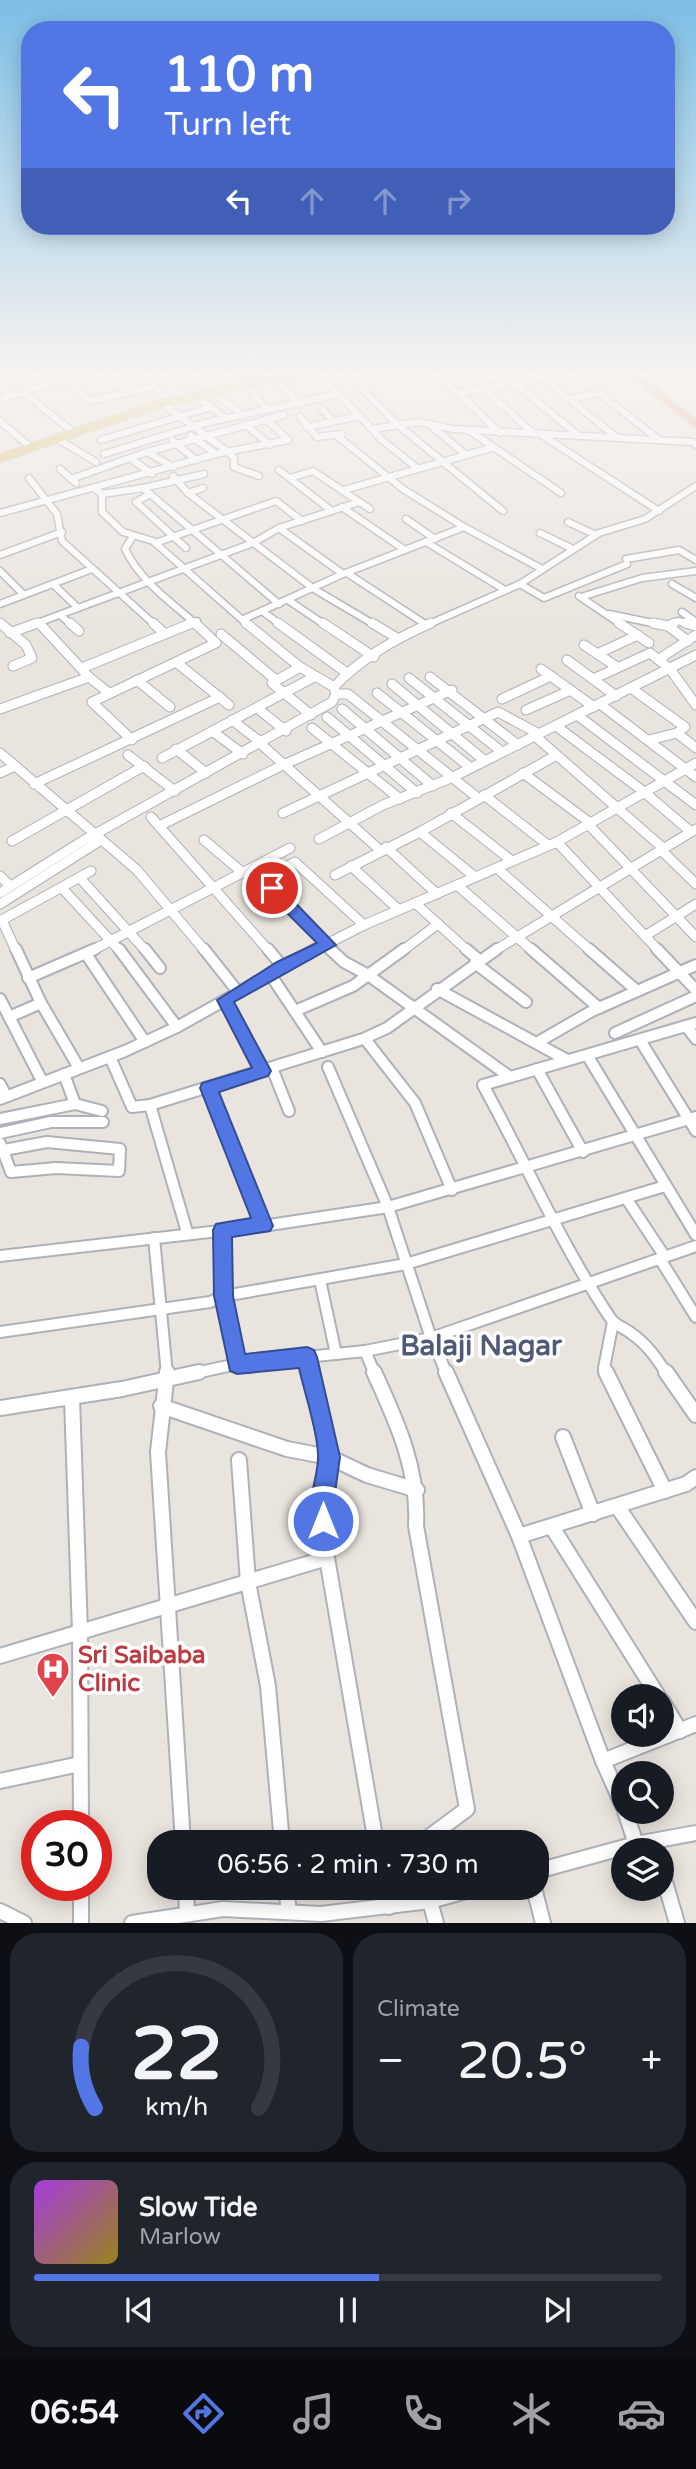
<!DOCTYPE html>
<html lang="en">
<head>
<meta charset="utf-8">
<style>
  :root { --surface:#171b24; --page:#20242c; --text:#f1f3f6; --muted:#9ea1a6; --line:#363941; --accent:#5277e4 }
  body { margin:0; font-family:"Varela Round",sans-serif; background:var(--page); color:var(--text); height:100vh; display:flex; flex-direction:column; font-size:26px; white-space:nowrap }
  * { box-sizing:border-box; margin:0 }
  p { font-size:23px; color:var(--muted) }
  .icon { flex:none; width:38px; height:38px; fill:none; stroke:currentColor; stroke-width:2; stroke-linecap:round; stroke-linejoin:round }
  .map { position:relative; height:1923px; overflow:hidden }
  .panel { display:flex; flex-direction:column; gap:10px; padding:10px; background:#0d0f14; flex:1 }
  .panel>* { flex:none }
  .banner { position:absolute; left:21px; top:21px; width:654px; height:214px; border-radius:28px; box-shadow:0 4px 18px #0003; background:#5277e4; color:#fff; overflow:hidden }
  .controls { position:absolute; left:611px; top:1684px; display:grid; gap:14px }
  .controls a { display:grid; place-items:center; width:63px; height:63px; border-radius:50%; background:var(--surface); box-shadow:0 4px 18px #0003; font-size:35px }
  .speed { position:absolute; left:21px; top:1810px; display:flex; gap:14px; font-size:35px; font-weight:700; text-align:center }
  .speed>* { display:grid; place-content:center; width:91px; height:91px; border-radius:50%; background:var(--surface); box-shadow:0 4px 18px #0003; line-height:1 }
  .speed .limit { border:10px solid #d22; background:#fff; color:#111 }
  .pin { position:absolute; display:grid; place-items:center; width:60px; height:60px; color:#fff; margin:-30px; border:4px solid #fff; border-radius:50%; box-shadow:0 2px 7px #0007 }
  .me { position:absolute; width:77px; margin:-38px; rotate:0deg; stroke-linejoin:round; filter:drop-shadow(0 0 5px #0008) }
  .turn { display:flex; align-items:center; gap:24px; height:147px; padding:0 28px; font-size:32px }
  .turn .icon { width:91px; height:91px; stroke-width:2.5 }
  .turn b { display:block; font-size:49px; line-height:60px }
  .lanes { display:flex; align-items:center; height:66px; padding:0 28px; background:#0003; justify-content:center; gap:35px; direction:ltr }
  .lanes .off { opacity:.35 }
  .big { font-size:52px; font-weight:600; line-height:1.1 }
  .panel .card { flex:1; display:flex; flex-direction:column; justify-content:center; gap:10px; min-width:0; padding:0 24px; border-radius:28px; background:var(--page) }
  .panel .dial { align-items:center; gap:0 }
  .dial svg { height:182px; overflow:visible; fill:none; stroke:var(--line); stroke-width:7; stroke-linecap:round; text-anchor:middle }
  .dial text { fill:var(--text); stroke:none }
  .song { display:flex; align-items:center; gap:21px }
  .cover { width:84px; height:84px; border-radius:10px; background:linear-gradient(135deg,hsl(280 70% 55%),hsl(50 70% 35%)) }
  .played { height:7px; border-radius:4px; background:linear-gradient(90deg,var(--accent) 55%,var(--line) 55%) }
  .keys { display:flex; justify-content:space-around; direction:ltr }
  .heat { display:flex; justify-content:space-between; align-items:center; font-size:38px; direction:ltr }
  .panel .tiles { flex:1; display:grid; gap:10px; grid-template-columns:1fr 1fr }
  .card:last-child { grid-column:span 2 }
  .trip { position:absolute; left:147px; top:1830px; width:402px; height:70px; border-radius:28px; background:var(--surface); box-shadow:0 4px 18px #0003; font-weight:600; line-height:70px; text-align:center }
  .tabs { display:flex; height:112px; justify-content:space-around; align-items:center; background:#090b0e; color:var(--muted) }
  .tabs .icon { width:49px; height:49px }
  .tabs .active { color:var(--accent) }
  .tabs b { font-size:32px; color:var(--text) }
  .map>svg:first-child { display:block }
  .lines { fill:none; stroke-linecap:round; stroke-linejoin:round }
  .minor-far3-casing { stroke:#aeb1b9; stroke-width:9 }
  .minor-far2-casing { stroke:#aeb1b9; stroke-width:11 }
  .minor-far1-casing { stroke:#aeb1b9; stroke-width:14 }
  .minor-casing { stroke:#aeb1b9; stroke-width:18 }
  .major-casing { stroke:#c3c3c3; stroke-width:10 }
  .highway-casing { stroke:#c3c3c3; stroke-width:4 }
  .minor-far3 { stroke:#fff; stroke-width:6 }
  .minor-far2 { stroke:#fff; stroke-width:9 }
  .minor-far1 { stroke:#fff; stroke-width:10 }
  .minor { stroke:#fff; stroke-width:14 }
  .major { stroke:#dfbd6e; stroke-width:8 }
  .highway { fill:#ea9869; fill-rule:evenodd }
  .route { fill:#5277e4; stroke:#354d94; stroke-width:2 }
  .labels { text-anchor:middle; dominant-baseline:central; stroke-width:7; stroke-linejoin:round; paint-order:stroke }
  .near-health-label { font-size:24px; font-weight:bold; fill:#be3a42; stroke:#fff; text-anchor:start }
  .near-neighbourhood-label { font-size:28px; font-weight:bold; fill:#505975; stroke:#fff }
</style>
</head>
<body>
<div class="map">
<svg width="696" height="1923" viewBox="0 0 696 1923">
  <rect width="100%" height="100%" fill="#eae4de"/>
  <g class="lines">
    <defs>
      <g id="minor-far3">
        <path d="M30,373L44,384"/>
        <path d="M103,373L129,392"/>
        <path d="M141,373L171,401"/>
        <path d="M158,373L184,397"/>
        <path d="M187,373L243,415"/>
        <path d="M222,373L237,385"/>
        <path d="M270,373L301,405"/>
        <path d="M319,373L382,440L417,468"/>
        <path d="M346,373L398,425L503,511"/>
        <path d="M437,373L500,433"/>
        <path d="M80,376L93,373"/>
        <path d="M541,376L616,437"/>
        <path d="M64,380L92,401L155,386"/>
        <path d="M246,383L266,409"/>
        <path d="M514,383L579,436"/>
        <path d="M0,386L12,395"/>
        <path d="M484,389L534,434"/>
        <path d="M23,392L80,376L75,373"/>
        <path d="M458,393L572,373"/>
        <path d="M194,395L226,418"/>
        <path d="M0,399L23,392L73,432"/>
        <path d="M570,399L599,393L658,439"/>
        <path d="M162,403L228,452L234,458V467L259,476"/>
        <path d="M322,409L334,421"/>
        <path d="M300,417L317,437L342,434"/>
        <path d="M266,419L288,440"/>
        <path d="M0,421L30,447"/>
        <path d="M245,424L270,445"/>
        <path d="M429,424L466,455"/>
        <path d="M307,427L360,416"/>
        <path d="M372,429L418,422L453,429L693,442L696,445"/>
        <path d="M470,431L561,493"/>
        <path d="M540,434L659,511"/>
        <path d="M336,435L403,489L464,527L542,569"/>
        <path d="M191,436L216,454"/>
        <path d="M56,438L96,462"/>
        <path d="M101,440L211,407"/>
        <path d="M172,440L196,460"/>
        <path d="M147,452L173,467"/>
        <path d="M104,454L205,423L339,394"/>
        <path d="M130,458L152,474"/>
        <path d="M60,469L76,483"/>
        <path d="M279,470L332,511"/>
        <path d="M173,476L188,493L314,589L375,625"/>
        <path d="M29,478L57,514L62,541L155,625"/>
        <path d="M290,478L313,471L370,509"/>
        <path d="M71,479L147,452L284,415"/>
        <path d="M94,488L102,494V512L123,532L153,541L248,625"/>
        <path d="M143,488L204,474"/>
        <path d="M344,490L491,448"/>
        <path d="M188,493L203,488"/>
        <path d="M102,494L143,488L279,604"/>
        <path d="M150,494L136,502L186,548"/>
        <path d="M342,507L405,550"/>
        <path d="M0,513L216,454L288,440"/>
        <path d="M406,519L435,539"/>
        <path d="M568,522L596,535"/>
        <path d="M279,528L343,574"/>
        <path d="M540,533L573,549"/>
        <path d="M133,536L125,549C141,582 170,601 197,625"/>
        <path d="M426,542L505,590"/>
        <path d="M155,543L276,501L302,521"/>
        <path d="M0,555L62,532"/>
        <path d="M626,559L679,550L696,560"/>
        <path d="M0,571L24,595"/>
        <path d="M347,573L425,624"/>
        <path d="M53,584L78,608"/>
        <path d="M520,584L544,598L627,564"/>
        <path d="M672,584L696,598"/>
        <path d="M579,596L622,625"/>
        <path d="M581,597L642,578L696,571"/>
        <path d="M288,600L325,625"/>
        <path d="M0,604L92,569"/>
        <path d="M262,611L281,625"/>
        <path d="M682,612L696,622"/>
        <path d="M609,614L662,625"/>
        <path d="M60,615L72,625"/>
        <path d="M244,619L343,574L464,527"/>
        <path d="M0,623L2,625"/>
        <path d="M32,625L253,543L279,528L359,502"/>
        <path d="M188,625L197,621"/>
        <path d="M427,625L520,584L599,533L645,519L696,486"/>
        <path d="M670,625L678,621L692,625"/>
      </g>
      <g id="minor-far2">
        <path d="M0,623L26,645L32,658L13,666"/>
        <path d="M39,623L89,677L109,693"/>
        <path d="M70,623L79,631"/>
        <path d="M153,623L165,634"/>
        <path d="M246,623L300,667L334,687"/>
        <path d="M278,623L347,673"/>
        <path d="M323,623L374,657"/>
        <path d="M372,623L397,638"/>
        <path d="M619,623L649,643"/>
        <path d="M653,623L668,626L688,641"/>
        <path d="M685,623L696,626"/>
        <path d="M668,626L674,623"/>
        <path d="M10,633L37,623"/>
        <path d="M221,634L276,680"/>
        <path d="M584,645L617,667"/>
        <path d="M597,654L638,635"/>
        <path d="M659,659L696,635"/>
        <path d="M567,660L616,696"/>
        <path d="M176,662L229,705"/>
        <path d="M300,667L272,683L311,715"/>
        <path d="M82,668L192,623"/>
        <path d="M541,669L594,707"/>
        <path d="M430,677L518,745"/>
        <path d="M409,678L502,752"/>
        <path d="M593,679L650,653L670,669L696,705"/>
        <path d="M137,680L170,707"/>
        <path d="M392,684L485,761"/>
        <path d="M631,688L685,727L677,733L696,748"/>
        <path d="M377,693L471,768"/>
        <path d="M336,694H348L478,798"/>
        <path d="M502,699L551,676"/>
        <path d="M600,704L696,777"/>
        <path d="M257,708L286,731"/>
        <path d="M0,709L89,677"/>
        <path d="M342,709L433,786"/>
        <path d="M526,710L571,690"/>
        <path d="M577,715L696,805"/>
        <path d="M327,717L417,793"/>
        <path d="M232,720L263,744"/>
        <path d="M556,726L643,791L691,832"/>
        <path d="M312,728L400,799"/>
        <path d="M212,731L243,754"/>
        <path d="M535,736L663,848"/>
        <path d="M132,740L92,702L216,643L195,623"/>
        <path d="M649,740L677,733"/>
        <path d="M262,745L380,850"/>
        <path d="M176,749L206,773"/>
        <path d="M0,753L137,870L205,951"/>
        <path d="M128,755L175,791"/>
        <path d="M162,758L314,677"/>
        <path d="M0,773L15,766"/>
        <path d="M523,773L589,822"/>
        <path d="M34,784L220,697"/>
        <path d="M484,795L548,845"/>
        <path d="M283,813L498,712L539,734"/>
        <path d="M451,813L512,861"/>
        <path d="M151,817L269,951"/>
        <path d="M587,823L696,937"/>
        <path d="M161,825L283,765L452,690"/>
        <path d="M420,832L475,877"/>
        <path d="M319,839L383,805L451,778L696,655"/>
        <path d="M204,840L243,873"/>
        <path d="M12,841L144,766"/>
        <path d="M557,842L659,951"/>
        <path d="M386,847L437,894"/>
        <path d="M661,850L696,884"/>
        <path d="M351,866L399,910"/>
        <path d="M252,868L332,951"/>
        <path d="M498,869L591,951"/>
        <path d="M335,875L420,832L555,756"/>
        <path d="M0,876L10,886"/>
        <path d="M80,878L146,951"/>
        <path d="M263,879L295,862L364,925"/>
        <path d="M457,885L533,951"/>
        <path d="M62,888L120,951"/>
        <path d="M0,893L81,842L332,702L336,694L334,687C361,658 395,639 431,623"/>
        <path d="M415,903L468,951"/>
        <path d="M0,904L101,840"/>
        <path d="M2,920L16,951"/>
        <path d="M0,921L91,871"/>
        <path d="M645,936L696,904"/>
        <path d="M91,951L290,848"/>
        <path d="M313,951L364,925L557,842L696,763"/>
        <path d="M402,951L438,924"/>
        <path d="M494,951L696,829"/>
      </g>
      <g id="minor-far1">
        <path d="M16,949L41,1003L79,1068"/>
        <path d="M119,949L177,1027"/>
        <path d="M145,949L160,968"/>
        <path d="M204,949L238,992"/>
        <path d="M268,949L282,966"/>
        <path d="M330,949L344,962L368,975L510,1077"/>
        <path d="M466,949L479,960"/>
        <path d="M531,949L599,1008"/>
        <path d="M589,949L637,991"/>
        <path d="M657,949L696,990"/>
        <path d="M86,954L145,1042"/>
        <path d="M475,963L526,1002"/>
        <path d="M270,974L322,1052"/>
        <path d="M28,978L95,949"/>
        <path d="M437,989L567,1060"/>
        <path d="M0,999L42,1081"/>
        <path d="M225,1000L262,1071"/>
        <path d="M295,1011L353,986L404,949"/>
        <path d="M9,1017L41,1003"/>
        <path d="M686,1026L696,1039"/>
        <path d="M615,1033L696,996"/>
        <path d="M365,1039L415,1103L452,1190"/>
        <path d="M640,1040L696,1131"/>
        <path d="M538,1042L592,1011L696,965"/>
        <path d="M587,1055L696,1235"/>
        <path d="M110,1057L132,1107L150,1105L363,1039L387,1028L497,949"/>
        <path d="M328,1067L388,1207L431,1338L447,1374"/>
        <path d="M272,1068L289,1111"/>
        <path d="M537,1069L583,1152"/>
        <path d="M64,1074L75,1104"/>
        <path d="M0,1084L6,1096"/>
        <path d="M208,1088L263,1226"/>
        <path d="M0,1099L125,1051L177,1027L316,949"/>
        <path d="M150,1105L187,1232"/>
        <path d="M0,1119L75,1104L102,1111"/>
        <path d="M0,1133L51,1122H103"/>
        <path d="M0,1143L11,1172L56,1168L119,1171L120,1149L47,1142L4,1150"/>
        <path d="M626,1198L665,1257"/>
        <path d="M222,1230L224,1296L237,1364"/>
        <path d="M154,1238L167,1374"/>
        <path d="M0,1256L263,1226L388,1207L696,1117"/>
        <path d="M660,1259L696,1317"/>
        <path d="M320,1280L336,1354"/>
        <path d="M0,1332L210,1302L224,1296L406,1264L665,1186"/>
        <path d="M365,1351L375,1374"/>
        <path d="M307,1357L311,1374"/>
        <path d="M191,1374L237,1364L365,1351L431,1338L696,1246"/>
        <path d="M607,1374L604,1368L613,1322"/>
        <path d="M667,1374C657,1359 647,1344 632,1334C625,1328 616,1326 611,1319C561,1245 526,1163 483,1085L696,1023"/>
      </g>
      <g id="minor">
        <path d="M167,1372L158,1452L183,1843"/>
        <path d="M310,1372L329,1457L320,1502L327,1558L376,1843"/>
        <path d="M374,1372C397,1422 419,1470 416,1526L467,1809L421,1843"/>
        <path d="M446,1372L519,1536L603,1761L623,1806"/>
        <path d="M606,1372L665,1491"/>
        <path d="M666,1372L696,1415"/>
        <path d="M72,1398L80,1632L81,1825"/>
        <path d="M161,1406L287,1449L329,1457L367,1475L417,1490"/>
        <path d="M0,1408L122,1389L199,1372"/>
        <path d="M563,1437L593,1514"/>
        <path d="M239,1460L248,1582L268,1686L282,1843"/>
        <path d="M617,1506L696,1622"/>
        <path d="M552,1527L658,1696"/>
        <path d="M519,1536L686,1484L696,1477"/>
        <path d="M0,1656L327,1558"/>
        <path d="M662,1701L680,1731"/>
        <path d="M603,1761L696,1724"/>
        <path d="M0,1781L80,1764"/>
        <path d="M625,1811L636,1844"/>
        <path d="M537,1871L636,1844L696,1833"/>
        <path d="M662,1872L677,1923"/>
        <path d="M81,1885V1923"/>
        <path d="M186,1888L187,1914"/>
        <path d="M286,1888L289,1912"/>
        <path d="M385,1888L389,1907"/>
        <path d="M534,1888L543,1923"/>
        <path d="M430,1901L436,1923"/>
        <path d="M0,1911L24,1923"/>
        <path d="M132,1923L223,1909L321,1914L430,1901L477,1888"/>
      </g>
      <path id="major" d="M0,458L162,403L299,373"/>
      <path id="highway" d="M627,373H636L696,420V427Z"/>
    </defs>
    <use href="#minor-far3" class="minor-far3-casing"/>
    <use href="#minor-far2" class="minor-far2-casing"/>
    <use href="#minor-far1" class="minor-far1-casing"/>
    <use href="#minor" class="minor-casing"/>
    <use href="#major" class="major-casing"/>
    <use href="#highway" class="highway-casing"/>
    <use href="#minor-far3" class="minor-far3"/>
    <use href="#minor-far2" class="minor-far2"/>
    <use href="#minor-far1" class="minor-far1"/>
    <use href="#minor" class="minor"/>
    <use href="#major" class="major"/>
    <use href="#highway" class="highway"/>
  </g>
  <linearGradient id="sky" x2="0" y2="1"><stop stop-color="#7dbee5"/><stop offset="0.58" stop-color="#f6f3f0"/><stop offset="1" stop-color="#f6f3f0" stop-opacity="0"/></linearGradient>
  <rect width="696" height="642" fill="url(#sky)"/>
  <path class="route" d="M272,883L277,884L336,945L234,1002L271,1071L268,1076L219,1092L273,1226L270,1231L232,1237L233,1296L245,1354L307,1347L314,1350L317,1357L340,1457L330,1528L323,1532L315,1528C304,1504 317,1484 318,1459C319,1436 304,1391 299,1368L237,1374L230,1371L214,1296L213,1230L216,1224L251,1218L200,1088L202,1083L252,1068L217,1000L277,962L317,943L266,892L264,888Z"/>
  <defs>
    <symbol id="hospital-pin" viewBox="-11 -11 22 30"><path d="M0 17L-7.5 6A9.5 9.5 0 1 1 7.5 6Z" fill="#e0444e" stroke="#fff"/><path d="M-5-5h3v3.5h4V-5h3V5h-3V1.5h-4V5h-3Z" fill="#fff"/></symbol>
  </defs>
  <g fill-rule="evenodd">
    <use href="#hospital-pin" x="34" y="1650" width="38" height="52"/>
  </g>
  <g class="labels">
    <g class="near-health-label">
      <text x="78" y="1655">Sri Saibaba<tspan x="78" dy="28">Clinic</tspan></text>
    </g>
    <g class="near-neighbourhood-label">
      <text x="481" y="1346">Balaji Nagar</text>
    </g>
  </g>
</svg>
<div class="controls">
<a><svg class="icon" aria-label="sound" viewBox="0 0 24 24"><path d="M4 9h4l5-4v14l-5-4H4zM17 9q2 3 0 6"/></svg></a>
<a><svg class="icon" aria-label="search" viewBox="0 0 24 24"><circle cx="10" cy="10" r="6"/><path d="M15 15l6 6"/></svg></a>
<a><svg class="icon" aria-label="layers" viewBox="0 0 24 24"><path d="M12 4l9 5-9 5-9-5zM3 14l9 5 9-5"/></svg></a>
</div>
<div class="speed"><div class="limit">30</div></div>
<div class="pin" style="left:272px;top:888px;background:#d93025"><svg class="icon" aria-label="arrive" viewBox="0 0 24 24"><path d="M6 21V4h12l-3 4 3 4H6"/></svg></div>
<svg class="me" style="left:323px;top:1521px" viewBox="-20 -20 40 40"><circle r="17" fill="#5277e4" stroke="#fff" stroke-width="3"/><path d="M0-11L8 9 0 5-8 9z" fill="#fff"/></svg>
<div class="trip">06:56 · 2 min · 730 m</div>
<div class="banner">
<div class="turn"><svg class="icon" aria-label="left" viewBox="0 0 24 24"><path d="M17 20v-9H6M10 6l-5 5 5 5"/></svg><div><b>110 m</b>Turn left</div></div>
<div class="lanes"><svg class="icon" aria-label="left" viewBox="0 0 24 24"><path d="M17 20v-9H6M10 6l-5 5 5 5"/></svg><svg class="icon off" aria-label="ahead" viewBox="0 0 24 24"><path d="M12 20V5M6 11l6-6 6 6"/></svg><svg class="icon off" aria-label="ahead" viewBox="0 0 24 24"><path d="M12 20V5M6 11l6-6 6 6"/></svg><svg class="icon off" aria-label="right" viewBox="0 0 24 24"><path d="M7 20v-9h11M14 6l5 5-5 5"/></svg></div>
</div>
</div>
<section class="panel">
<div class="tiles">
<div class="card dial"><svg viewBox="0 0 100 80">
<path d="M14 69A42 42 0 1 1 86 69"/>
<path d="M14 69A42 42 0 0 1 8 42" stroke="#5277e4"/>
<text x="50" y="56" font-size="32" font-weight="700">22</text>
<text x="50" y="72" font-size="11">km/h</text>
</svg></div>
<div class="card"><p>Climate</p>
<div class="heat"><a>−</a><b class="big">20.5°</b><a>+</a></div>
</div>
<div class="card">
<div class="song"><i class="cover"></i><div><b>Slow Tide</b><p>Marlow</p></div></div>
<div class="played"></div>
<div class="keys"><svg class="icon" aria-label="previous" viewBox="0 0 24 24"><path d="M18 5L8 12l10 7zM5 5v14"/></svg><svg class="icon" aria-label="pause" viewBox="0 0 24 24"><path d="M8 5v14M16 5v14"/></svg><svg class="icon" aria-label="next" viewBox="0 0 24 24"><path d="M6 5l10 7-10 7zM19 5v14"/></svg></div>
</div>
</div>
</section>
<nav class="tabs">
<b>06:54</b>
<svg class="icon active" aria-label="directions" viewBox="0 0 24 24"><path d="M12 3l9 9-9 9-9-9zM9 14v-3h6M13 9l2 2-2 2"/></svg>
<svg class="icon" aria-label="music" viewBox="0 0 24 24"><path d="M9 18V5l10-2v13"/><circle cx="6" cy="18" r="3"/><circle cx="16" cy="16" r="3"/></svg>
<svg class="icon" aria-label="phone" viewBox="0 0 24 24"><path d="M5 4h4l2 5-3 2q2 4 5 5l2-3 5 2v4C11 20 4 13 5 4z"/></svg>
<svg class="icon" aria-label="climate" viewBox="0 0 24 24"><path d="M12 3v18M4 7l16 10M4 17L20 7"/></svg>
<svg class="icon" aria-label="car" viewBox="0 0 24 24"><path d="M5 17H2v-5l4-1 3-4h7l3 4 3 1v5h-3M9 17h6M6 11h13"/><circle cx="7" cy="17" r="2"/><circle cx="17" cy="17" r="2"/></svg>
</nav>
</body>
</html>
